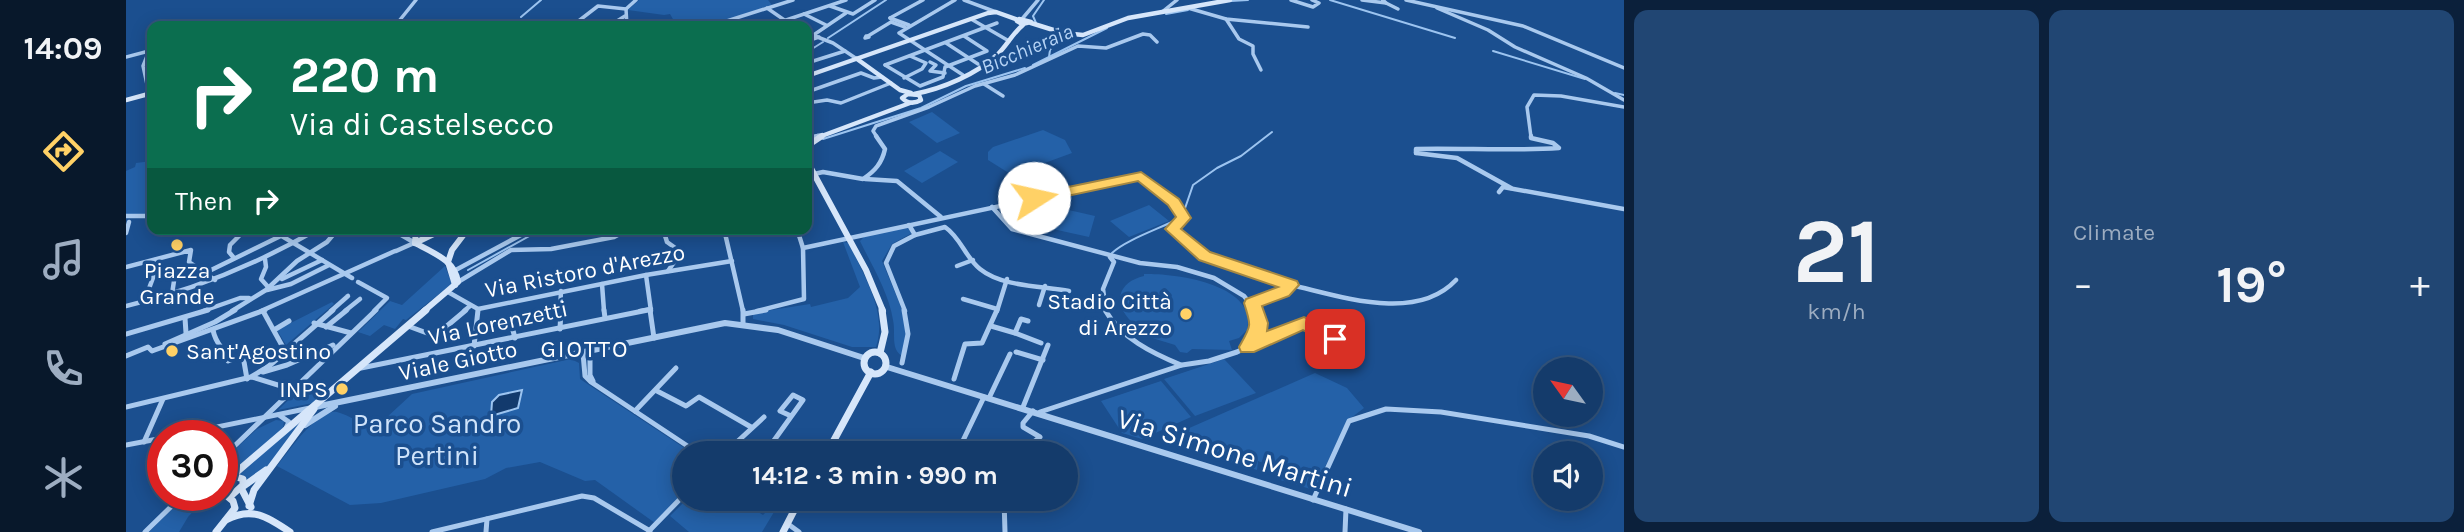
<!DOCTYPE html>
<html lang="en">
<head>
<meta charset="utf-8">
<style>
  :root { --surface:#143b6b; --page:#214673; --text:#f1f3f6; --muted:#9dadc1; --line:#33557e; --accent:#ffd166 }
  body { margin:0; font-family:Karla,sans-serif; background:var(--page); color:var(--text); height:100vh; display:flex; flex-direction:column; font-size:26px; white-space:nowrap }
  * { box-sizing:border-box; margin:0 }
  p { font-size:23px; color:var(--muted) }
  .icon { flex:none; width:38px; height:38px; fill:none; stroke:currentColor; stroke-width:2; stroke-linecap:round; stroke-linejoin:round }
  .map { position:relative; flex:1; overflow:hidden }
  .side { display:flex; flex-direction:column; gap:10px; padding:10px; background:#0b203b; width:840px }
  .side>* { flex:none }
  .top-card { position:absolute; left:21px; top:21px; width:665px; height:214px; border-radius:14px; box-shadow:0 4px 18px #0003,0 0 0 2px var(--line); background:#0b6e4f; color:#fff; overflow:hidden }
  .needle { width:46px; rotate:303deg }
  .controls { position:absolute; left:1407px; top:357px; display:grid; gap:14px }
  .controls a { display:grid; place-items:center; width:70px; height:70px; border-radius:50%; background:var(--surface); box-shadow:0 4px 18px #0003,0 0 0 2px var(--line); font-size:35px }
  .speed { position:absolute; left:21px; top:420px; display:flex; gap:14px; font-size:35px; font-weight:700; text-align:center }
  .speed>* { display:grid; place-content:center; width:91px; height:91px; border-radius:50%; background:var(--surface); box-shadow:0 4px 18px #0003,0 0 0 2px var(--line); line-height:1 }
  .speed .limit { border:10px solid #d22; background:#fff; color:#111 }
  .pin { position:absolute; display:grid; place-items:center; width:60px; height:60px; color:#fff; margin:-30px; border-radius:14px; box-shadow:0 4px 10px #0006 }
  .me { position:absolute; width:77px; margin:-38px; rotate:80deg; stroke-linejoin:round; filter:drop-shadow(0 0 5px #0008) }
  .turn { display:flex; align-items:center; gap:24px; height:147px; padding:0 28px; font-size:32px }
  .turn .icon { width:91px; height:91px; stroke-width:2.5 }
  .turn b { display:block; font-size:49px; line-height:60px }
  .then { display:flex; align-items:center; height:66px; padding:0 28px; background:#0003; gap:14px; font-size:26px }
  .big { font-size:52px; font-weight:700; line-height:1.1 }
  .side .tile { flex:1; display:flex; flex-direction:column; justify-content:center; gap:10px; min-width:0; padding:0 24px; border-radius:14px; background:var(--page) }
  .side .dial { align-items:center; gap:0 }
  .dial b { font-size:91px; line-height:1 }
  .heat { display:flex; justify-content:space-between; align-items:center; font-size:38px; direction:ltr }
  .side .tiles { flex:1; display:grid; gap:10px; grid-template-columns:repeat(2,1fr) }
  .trip { position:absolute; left:546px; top:441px; width:406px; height:70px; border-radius:35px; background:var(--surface); box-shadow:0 4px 18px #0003,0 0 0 2px var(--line); font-weight:700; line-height:70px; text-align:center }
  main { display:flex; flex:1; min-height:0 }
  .dock { display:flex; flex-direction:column; width:126px; justify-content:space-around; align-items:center; background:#08182b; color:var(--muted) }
  .dock .icon { width:49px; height:49px }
  .dock .current { color:var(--accent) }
  .dock b { font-size:32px; color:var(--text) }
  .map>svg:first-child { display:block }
  .green { fill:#2461a8 }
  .water { fill:#123a6d; stroke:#9cc4f0; stroke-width:2 }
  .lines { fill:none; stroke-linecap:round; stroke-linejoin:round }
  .stream { stroke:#9cc4f0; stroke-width:2 }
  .minor-far2 { stroke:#a9c9ee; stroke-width:3.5 }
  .minor-far1 { stroke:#a9c9ee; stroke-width:4.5 }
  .minor { stroke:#a9c9ee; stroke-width:5 }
  .tertiary-far1 { stroke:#a9c9ee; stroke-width:3.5 }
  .tertiary { stroke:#a9c9ee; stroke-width:6 }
  .secondary-far2 { stroke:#d6e6fa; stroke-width:4.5 }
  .secondary-far1 { stroke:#d6e6fa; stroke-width:6 }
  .secondary { stroke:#d6e6fa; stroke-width:7 }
  .route { fill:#ffd166; stroke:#a68842; stroke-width:2 }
  .poi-dot { fill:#ffd166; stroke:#1b4f8f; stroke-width:2.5 }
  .labels { text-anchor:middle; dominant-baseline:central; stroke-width:7; stroke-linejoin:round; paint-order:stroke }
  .far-water-label { font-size:21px; font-style:italic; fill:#b5d3f5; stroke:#1b4f8f }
  .poi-label { font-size:23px; fill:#fff; stroke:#1b4f8f; text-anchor:end }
  .street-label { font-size:23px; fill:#fff; stroke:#1b4f8f }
  .neighbourhood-label { font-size:24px; letter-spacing:2px; fill:#fff; stroke:#1b4f8f }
  .near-park-label { font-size:28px; fill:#cfe3fa; stroke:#1b4f8f }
  .near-street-label { font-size:28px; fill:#fff; stroke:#1b4f8f }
</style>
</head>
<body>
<main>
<nav class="dock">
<b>14:09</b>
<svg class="icon current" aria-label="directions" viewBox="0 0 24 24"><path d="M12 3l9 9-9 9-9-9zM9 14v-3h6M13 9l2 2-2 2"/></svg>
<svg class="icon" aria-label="music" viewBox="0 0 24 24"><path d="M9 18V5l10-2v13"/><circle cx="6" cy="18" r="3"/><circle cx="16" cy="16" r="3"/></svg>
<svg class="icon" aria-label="phone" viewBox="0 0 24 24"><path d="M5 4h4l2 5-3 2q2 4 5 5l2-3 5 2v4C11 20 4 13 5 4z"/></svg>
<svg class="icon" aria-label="climate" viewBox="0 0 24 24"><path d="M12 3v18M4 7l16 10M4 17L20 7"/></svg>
</nav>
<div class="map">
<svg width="1498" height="532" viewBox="0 0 1498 532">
  <rect width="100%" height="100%" fill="#1b4f8f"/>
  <g class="green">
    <path d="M513,0H642L646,5L582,26H551L544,14L538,15L502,10Z"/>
    <path d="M806,112L834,133L811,143L783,122Z"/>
    <path d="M917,130L939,140L946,153L886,175L862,160V152L867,147Z"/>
    <path d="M814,151L832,162L796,183L778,171Z"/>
    <path d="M26,161V216H0V171L9,167L10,163Z"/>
    <path d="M912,203L969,216L963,237L904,224Z"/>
    <path d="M1023,205L1043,221L1003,237L984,221Z"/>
    <path d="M781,227L786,233L766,244L756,261L780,319L781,330L776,356C764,349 770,333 767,320C763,293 746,266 734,241L738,237Z"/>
    <path d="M717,242L723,243C737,275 762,312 750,347H726L658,325L627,319V313L684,304L685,307L722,298L734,287Z"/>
    <path d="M319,266L326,284L280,320L277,319L269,329L258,325L244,336L232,332L264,301L276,305Z"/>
    <path d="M1018,274C1048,273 1133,284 1121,330L1113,338L1103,341L1106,350L1066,349L1061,353L1054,352L1049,345L1010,333L1012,329L1004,325L1006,322C986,303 992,282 1018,276Z"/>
    <path d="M206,302L208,304L160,345L151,330Z"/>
    <path d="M445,359L453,363L454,379L566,453H558V492L529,523L469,480L459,481L414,462L380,468L359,479L255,503L224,505L151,466C162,452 192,408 211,412C223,415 236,424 247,430L286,394Z"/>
    <path d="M1098,359L1130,393L1069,416L1038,379Z"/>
    <path d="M1189,373L1221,388L1238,408L1221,421L1188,490L1151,479L1153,469L1132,461L1131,470C1093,458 1087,461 1061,429Z"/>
    <path d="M1035,381L1065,417L1016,439L996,433L975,401Z"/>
    <path d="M179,384L200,391L187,403L152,410Z"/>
    <path d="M179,416L144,465L120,483L111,474Z"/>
    <path d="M150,420L158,421L157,428L96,482V461L131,429Z"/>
    <path d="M60,495H82L62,517L53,532H23Z"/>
    <path d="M561,499H612L637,515L644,508L648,512L636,532H563L544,516Z"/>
  </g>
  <path class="water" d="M396,390L392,408L365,416L366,402L373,395Z"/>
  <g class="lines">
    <g class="stream">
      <path d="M1204,0L1329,38"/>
      <path d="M1105,1L1122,0"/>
      <path d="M1040,14L1062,10"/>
      <path d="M395,17L415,0"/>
      <path d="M910,23L907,16L918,0"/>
      <path d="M702,38L760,0"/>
      <path d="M1367,51L1459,79"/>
      <path d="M681,52L697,42"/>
      <path d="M923,57L924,50L935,36"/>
      <path d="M907,65L981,28"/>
      <path d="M1489,93L1498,95"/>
      <path d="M697,139L795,108L840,86L899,68"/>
      <path d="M986,253C1001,239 1036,228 1056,217L1067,185L1091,168L1115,156L1146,132"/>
      <path d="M342,270L416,229"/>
    </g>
    <g class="minor-far2">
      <path d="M829,0L773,33L837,75"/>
      <path d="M1165,0L1187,7L1193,3L1186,0"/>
      <path d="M1236,0L1260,3L1257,0"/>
      <path d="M1280,0L1397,26L1498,68"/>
      <path d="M1260,3L1272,9"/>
      <path d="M704,6L727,14L749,0"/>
      <path d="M1062,8L1100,19L1182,27"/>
      <path d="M1311,8L1362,30L1389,47L1460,78L1498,100"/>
      <path d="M1036,12L1051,0"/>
      <path d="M678,14L700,25"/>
      <path d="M764,18L797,0"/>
      <path d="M764,18L783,25"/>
      <path d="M845,19L883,41"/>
      <path d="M1100,19L1113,39L1127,46V54L1135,70"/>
      <path d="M765,22L779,27"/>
      <path d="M391,24L420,22L423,26"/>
      <path d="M269,26L290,0"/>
      <path d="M446,26L472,6L500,9"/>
      <path d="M471,26L473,21"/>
      <path d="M483,26L499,16"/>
      <path d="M501,26L500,9L510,0"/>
      <path d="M642,26L720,0"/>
      <path d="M689,34L720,13"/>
      <path d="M740,36H742L743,37L739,38Z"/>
      <path d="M742,36L765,22"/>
      <path d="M681,41L693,37"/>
      <path d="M820,43L852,64"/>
      <path d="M0,57L23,51L17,66L23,94"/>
      <path d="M804,62L810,65L804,71L819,73"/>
      <path d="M681,63L719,51"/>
      <path d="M759,65L794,86L817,77L819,67L861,51L838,36"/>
      <path d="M759,65L871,23"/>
      <path d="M778,78L796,69L800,63L784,56"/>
      <path d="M858,84L877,96"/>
      <path d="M681,92L735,73L748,78L756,77"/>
      <path d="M681,103L701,100L715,103L765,83"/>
      <path d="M686,137L694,135"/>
      <path d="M751,137L747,131L750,126L803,107L849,86L889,75L952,46L980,48L1017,34L1024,35L1031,42"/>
      <path d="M1405,137L1401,107L1408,95L1435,96L1498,107"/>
    </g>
    <g class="minor-far1">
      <path d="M681,139L692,136"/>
      <path d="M1290,153V149C1338,148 1385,151 1433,148L1427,143L1405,138V136"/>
      <path d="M1290,153L1331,158L1385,188"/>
      <path d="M688,174L697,172L737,179C749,171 756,163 759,149L750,136"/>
      <path d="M739,179L771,181L815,217"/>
      <path d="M1373,192L1377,187L1498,209"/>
      <path d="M866,207L886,229L1014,263L1051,267L1088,278L1118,296L1130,311"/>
      <path d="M0,216H26"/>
      <path d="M144,229L226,278"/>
      <path d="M265,229L289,243"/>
      <path d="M537,229L541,242L555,252L542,271"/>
      <path d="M598,229L617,311"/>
      <path d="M0,233L3,222"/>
      <path d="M789,235L819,227C835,238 839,257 854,269C876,287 916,286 943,291"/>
      <path d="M677,248L1015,176L1044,198L1058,218L1046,229L1079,256L1165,285"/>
      <path d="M270,251L288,243"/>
      <path d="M108,258L103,252L104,245L120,229"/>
      <path d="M139,259L140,267L135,279L143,288"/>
      <path d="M831,266L847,260"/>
      <path d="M0,267L65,250L63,262L89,280"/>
      <path d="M326,272L406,229"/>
      <path d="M79,273L169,229"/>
      <path d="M520,275L525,311"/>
      <path d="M156,279L196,260"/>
      <path d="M232,282L261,298L248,311"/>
      <path d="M332,282L385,250L425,249L488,237L503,229"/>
      <path d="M476,284L478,311"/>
      <path d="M141,290L165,284L203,265"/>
      <path d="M322,292L352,309L520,275L606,261"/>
      <path d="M46,294L50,268"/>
      <path d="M837,299L871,309"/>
      <path d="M18,302L28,275L29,260"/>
      <path d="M1126,303L1157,292L1165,285C1214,296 1290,323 1330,280"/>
      <path d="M913,305L919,286"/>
      <path d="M0,306C69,290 131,264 192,229"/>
      <path d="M77,311L114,298H123"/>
      <path d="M106,311L140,290L171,261L201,242L212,229"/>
      <path d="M135,311L269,251"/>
      <path d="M205,311L222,296"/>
      <path d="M219,311L234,299"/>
      <path d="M338,311L344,306"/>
      <path d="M434,311L435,291"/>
      <path d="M514,311L525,309"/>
      <path d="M631,311L678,299L677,248L671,229"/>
      <path d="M779,311L760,263L768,246L789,235L783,225"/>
      <path d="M871,311L881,279"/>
      <path d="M980,311L977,289L988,262L984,257"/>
    </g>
    <g class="minor">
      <path d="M478,310L479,318"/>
      <path d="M524,310L528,338"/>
      <path d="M617,310V323"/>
      <path d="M979,310C995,338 1026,353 1055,365"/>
      <path d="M137,311L159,351"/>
      <path d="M618,314L640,310"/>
      <path d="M59,318L60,333"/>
      <path d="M188,323L225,333"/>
      <path d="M385,323L389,338"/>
      <path d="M282,326L309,336L340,310"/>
      <path d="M865,326L889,333L895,319L902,321"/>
      <path d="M200,327L221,310"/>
      <path d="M434,329L435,310"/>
      <path d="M87,330C90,346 99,348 102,361L117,356L121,379"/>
      <path d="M148,330L163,321"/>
      <path d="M889,333L915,343"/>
      <path d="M0,334L82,310"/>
      <path d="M39,344L89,322L109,310"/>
      <path d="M1125,345L1178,323L1209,339L1218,332"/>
      <path d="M348,346L352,310"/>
      <path d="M464,351V375L467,381"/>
      <path d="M890,352L917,360"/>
      <path d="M457,353L459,376L465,382L572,453"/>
      <path d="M0,356L22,347L26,351L139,310"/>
      <path d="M776,363L782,334L778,310"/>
      <path d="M235,368L522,310"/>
      <path d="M137,372L161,365L207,345"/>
      <path d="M126,377L168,390"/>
      <path d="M828,379L839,344L856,343L871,310"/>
      <path d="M531,391L560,406L573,397L625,427"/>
      <path d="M863,398L884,354"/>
      <path d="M0,407L125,377L143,366L207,310"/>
      <path d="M897,407L922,345"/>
      <path d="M509,411L550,368"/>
      <path d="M914,412L1056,365L1083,361L1111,352L1121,347L1132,333L1129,310"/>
      <path d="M153,415L163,422L160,428"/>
      <path d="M47,436L184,408"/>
      <path d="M18,442L37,399"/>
      <path d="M0,445L37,438"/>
      <path d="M599,453L638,417"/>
      <path d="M639,453L677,400L667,395L654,411L665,416"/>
      <path d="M831,453L858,397"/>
      <path d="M893,453C898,445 907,444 914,437L897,427V423L907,411"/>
      <path d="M96,458L250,310"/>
      <path d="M878,499L879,532"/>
      <path d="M1187,500L1223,421L1260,409L1315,412L1463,436L1498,447"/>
      <path d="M662,524L673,532"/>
      <path d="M523,531L558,495"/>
      <path d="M19,532L57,495"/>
      <path d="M306,532L456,496L468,498L524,531"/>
      <path d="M360,532L361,519"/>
      <path d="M1219,532L1220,509"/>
    </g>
    <g class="tertiary-far1">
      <path d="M838,0L870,12"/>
      <path d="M641,8L667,26"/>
      <path d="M896,19L912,0"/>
      <path d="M585,26L667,0"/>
      <path d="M681,33L707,43L731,59"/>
    </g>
    <g class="tertiary">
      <path d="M761,367L1293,532"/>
      <path d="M189,407L599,323L652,330L738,358"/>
      <path d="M179,425L209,406"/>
    </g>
    <g class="secondary-far2">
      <path d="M893,19L905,22L896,24L891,21Z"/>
      <path d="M905,23L937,33L957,35L1002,18L1104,0"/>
      <path d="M731,59L774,90L785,93"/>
      <path d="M681,76L862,13L870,12L892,20"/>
      <path d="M782,94L793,95L795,100C788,104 782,104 776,98Z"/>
      <path d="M788,94C816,89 851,74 872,54C881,45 887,33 897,25"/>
      <path d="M0,100L26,93"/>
      <path d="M693,137L784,103"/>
    </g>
    <g class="secondary-far1">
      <path d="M681,146L696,136"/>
      <path d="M681,161L740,270L757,311"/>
      <path d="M289,243L318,229"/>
      <path d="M289,243L290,229"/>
      <path d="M289,243C307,253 329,260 332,282L298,311"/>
      <path d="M322,262L326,250L342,229"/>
      <path d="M322,262L329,285"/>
    </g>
    <g class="secondary">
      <circle cx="749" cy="363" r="11"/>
      <path d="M754,353L759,332L756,310"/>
      <path d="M701,453L745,372"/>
      <path d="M96,488L106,476L300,310"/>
      <path d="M96,494L106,495L117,485V479L107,476"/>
      <path d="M123,506L128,490L188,409"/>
      <path d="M125,507L115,488L140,470"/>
      <path d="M100,520C126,506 142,517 164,532"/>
      <path d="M90,532L109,508L107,501L101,496"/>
      <path d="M657,532L674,499"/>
    </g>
  </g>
  <path class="route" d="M1015,172L1053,199L1065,218L1055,229L1084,252L1171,281L1173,285L1163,296L1136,306L1142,323L1141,331L1178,317L1215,334L1218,339L1215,343H1203L1177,330L1128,352H1115L1113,347C1125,326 1126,327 1118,303L1120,299L1152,287L1073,260L1039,229L1050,217L1042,205L1012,181L908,203L901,198L908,194Z"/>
  <g class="poi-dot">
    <circle cx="51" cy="245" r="7"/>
    <circle cx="1060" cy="314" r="7"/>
    <circle cx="46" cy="351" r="7"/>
    <circle cx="216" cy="389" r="7"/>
  </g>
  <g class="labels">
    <g class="far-water-label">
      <text transform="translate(901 49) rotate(-23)">Bicchieraia</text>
    </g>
    <g class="poi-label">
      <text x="51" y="270" text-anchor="middle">Piazza<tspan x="51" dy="26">Grande</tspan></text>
      <text x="1046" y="301">Stadio Città<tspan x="1046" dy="26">di Arezzo</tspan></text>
      <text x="60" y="351" text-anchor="start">Sant'Agostino</text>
      <text x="202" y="389">INPS</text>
    </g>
    <g class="street-label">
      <text transform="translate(459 271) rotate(-11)">Via Ristoro d'Arezzo</text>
      <text transform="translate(372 323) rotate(-12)">Via Lorenzetti</text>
      <text transform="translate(332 361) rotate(-12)">Viale Giotto</text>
    </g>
    <g class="neighbourhood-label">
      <text x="459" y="349">GIOTTO</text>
    </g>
    <g class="near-park-label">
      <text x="311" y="423">Parco Sandro<tspan x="311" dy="32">Pertini</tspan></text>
    </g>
    <g class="near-street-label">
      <text transform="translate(1109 453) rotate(17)">Via Simone Martini</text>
    </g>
  </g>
</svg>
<div class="controls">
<a><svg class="needle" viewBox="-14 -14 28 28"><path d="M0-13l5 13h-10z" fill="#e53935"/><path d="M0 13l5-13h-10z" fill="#9dadc1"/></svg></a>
<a><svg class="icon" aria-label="sound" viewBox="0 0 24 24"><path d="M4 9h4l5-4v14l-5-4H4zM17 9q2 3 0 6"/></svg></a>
</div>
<div class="speed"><div class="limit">30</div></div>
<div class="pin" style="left:1209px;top:339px;background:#d93025"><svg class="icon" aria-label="arrive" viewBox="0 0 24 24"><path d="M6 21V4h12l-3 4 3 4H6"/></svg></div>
<svg class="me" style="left:908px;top:198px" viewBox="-20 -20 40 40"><circle r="19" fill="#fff"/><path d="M0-13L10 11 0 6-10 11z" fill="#ffd166"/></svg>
<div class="trip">14:12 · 3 min · 990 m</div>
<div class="top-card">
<div class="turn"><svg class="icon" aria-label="right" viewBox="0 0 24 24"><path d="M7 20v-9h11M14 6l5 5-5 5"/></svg><div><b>220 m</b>Via di Castelsecco</div></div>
<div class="then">Then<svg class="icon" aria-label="right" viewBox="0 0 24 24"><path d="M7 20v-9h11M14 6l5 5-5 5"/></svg></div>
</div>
</div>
<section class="side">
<div class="tiles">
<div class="tile dial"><b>21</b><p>km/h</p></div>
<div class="tile"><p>Climate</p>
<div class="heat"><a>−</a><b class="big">19°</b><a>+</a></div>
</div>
</div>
</section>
</main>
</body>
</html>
